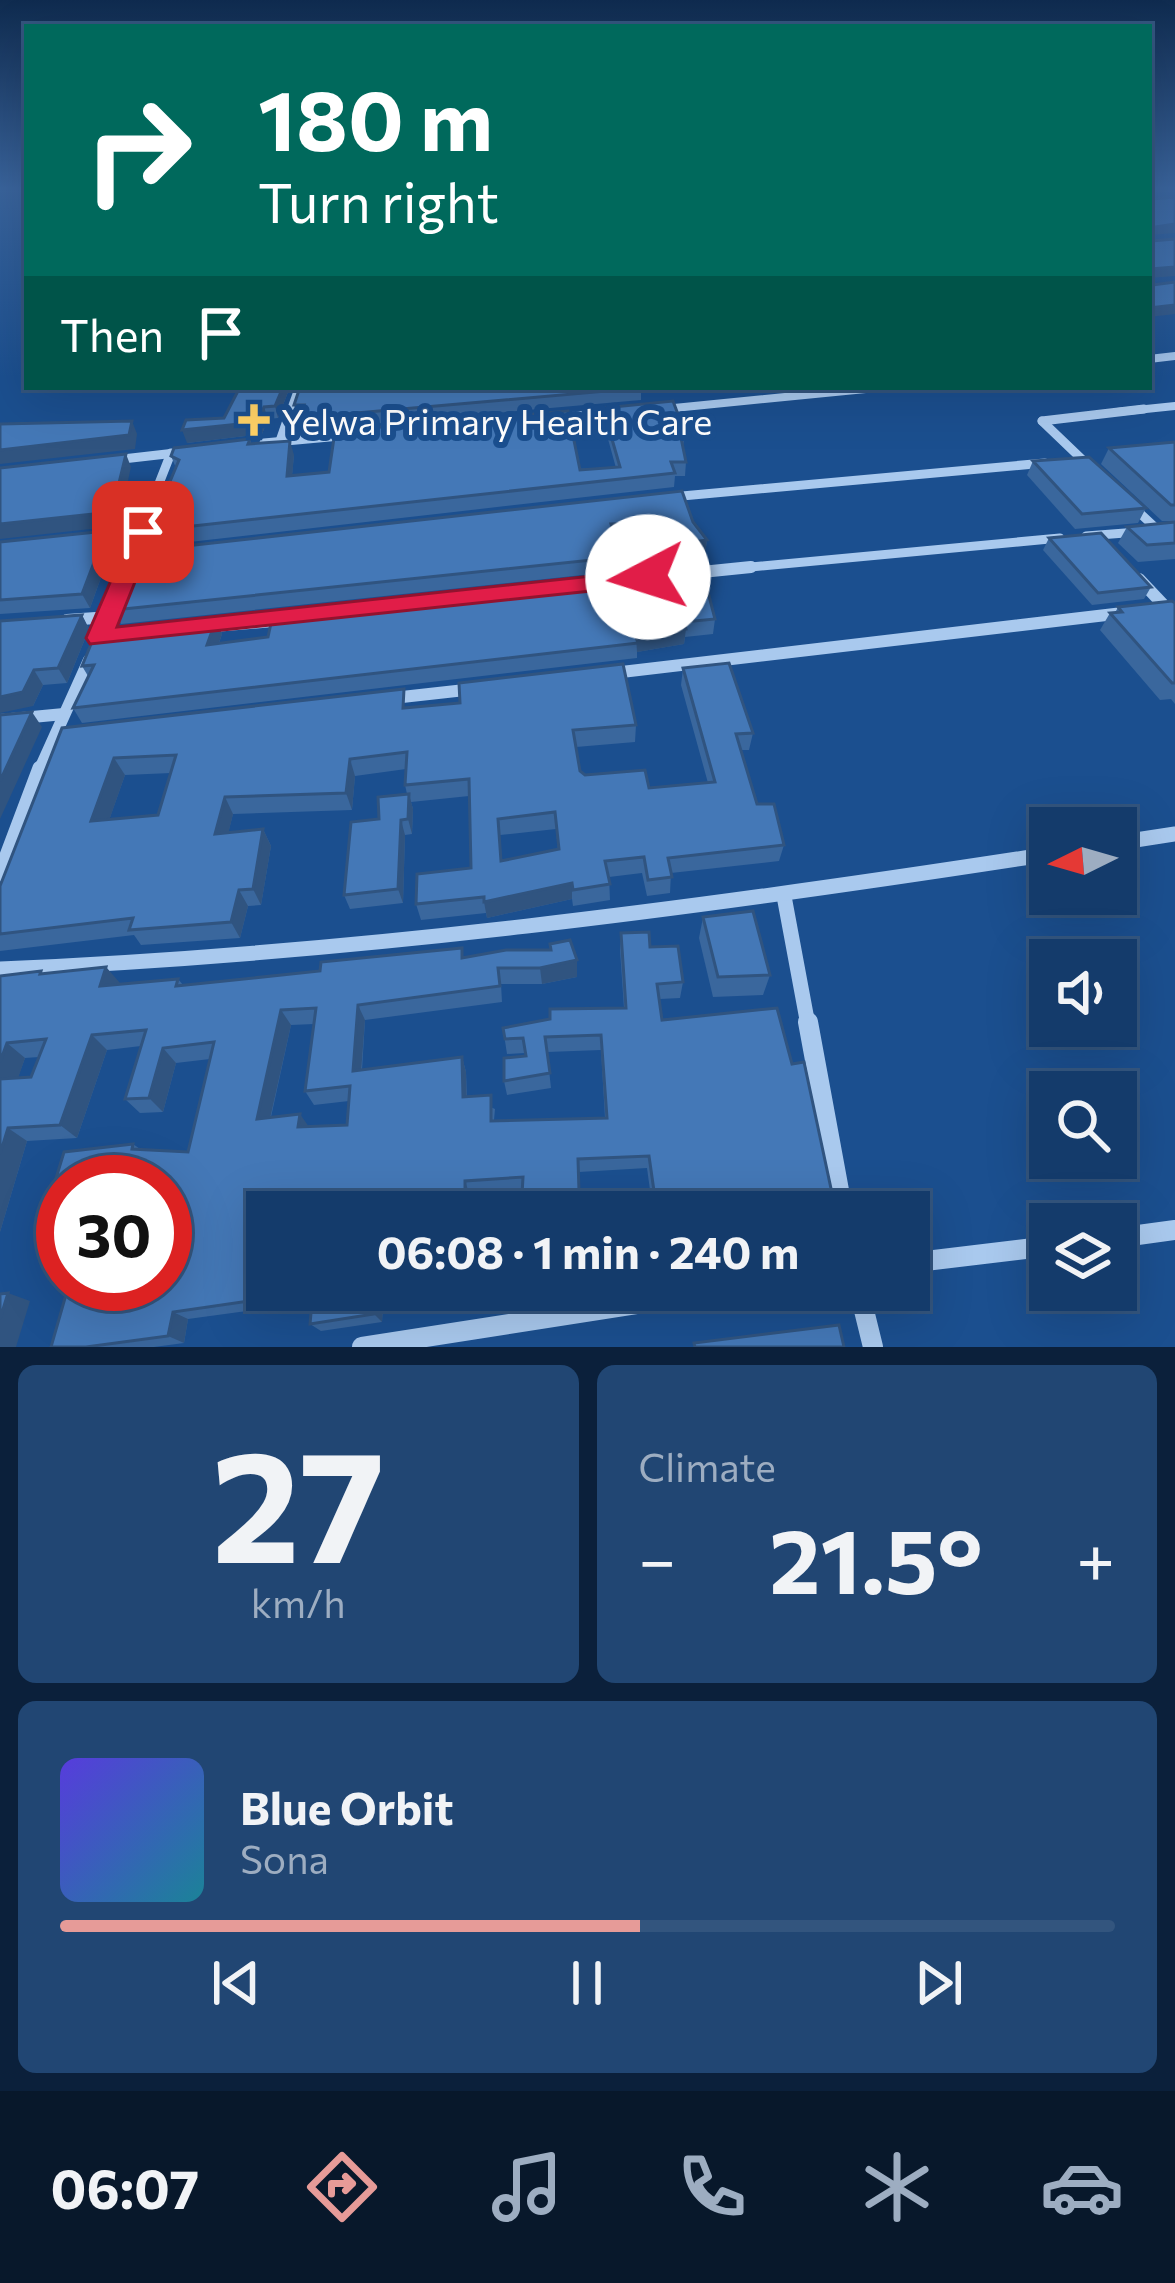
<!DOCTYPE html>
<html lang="en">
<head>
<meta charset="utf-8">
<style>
  :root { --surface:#143b6b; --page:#214673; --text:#f1f3f6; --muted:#9dadc1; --line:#33557e; --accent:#e69b98 }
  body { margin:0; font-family:Commissioner,sans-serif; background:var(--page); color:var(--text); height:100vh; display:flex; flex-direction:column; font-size:45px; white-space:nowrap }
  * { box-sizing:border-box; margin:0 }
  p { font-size:39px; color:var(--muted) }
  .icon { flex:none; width:66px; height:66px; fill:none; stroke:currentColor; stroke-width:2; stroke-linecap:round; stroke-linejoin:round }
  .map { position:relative; height:1347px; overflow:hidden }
  .details { display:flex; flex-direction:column; gap:18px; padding:18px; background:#0b203b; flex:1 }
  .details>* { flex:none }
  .banner { position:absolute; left:24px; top:24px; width:1128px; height:366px; border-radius:0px; box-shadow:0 12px 48px #0002,0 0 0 3px var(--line); background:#00695c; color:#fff; overflow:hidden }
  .needle { width:78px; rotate:265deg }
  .buttons { position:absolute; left:1029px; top:807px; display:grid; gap:24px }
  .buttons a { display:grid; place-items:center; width:108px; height:108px; border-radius:0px; background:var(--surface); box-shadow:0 12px 48px #0002,0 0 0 3px var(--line); font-size:60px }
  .speed { position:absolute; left:36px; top:1155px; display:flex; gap:24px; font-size:60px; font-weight:700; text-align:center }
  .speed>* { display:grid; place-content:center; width:156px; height:156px; border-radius:50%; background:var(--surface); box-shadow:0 12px 48px #0002,0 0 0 3px var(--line); line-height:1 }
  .speed .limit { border:18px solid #d22; background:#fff; color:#111 }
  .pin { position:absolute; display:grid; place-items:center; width:102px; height:102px; color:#fff; margin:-51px; border-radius:24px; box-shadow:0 6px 18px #0006 }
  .me { position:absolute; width:132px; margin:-66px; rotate:265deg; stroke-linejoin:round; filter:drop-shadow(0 0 9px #0008) }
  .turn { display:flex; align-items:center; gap:42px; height:252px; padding:0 36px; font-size:54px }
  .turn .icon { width:156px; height:156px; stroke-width:2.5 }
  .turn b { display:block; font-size:84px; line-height:102px }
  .then { display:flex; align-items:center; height:114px; padding:0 36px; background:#0003; gap:24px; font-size:45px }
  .big { font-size:90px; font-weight:700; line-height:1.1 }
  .details .tile { flex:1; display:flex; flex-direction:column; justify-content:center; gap:18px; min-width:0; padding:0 42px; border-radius:18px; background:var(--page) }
  .details .dial { align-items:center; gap:0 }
  .dial b { font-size:156px; line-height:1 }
  .song { display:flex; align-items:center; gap:36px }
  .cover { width:144px; height:144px; border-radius:18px; background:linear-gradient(135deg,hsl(250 70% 55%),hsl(190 70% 35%)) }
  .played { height:12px; border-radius:6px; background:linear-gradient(90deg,var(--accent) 55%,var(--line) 55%) }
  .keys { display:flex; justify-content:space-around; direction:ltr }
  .heat { display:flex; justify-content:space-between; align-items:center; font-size:66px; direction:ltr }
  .details .tiles { flex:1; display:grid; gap:18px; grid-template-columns:1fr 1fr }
  .tile:last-child { grid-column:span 2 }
  .trip { position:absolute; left:246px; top:1191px; width:684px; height:120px; border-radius:0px; background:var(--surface); box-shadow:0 12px 48px #0002,0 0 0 3px var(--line); font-weight:700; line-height:120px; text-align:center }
  .menu { display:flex; height:192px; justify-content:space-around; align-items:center; background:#08182b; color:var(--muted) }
  .menu .icon { width:84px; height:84px }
  .menu .current { color:var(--accent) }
  .menu b { font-size:54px; color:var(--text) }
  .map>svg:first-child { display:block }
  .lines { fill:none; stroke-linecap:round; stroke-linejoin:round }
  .minor-far4 { stroke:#a9c9ee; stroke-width:8 }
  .minor-far3 { stroke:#a9c9ee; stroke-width:9 }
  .minor-far2 { stroke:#a9c9ee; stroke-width:12 }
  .minor-far1 { stroke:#a9c9ee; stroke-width:15 }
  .minor { stroke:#a9c9ee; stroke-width:20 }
  .wall { fill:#3a679d; fill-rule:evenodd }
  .shaded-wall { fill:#305480 }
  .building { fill:#4478b7; stroke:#305480; stroke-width:3; fill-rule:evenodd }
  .route { fill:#e11d48; stroke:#92132f; stroke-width:3 }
  .poi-dot { fill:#ffd166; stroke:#1b4f8f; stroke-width:4.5 }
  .labels { text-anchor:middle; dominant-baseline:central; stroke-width:12; stroke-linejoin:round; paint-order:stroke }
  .far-poi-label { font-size:36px; fill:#fff; stroke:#1b4f8f; text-anchor:start }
</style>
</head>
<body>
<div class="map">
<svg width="1175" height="1347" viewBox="0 0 1175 1347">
  <rect width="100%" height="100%" fill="#1b4f8f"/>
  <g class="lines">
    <g class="minor-far4">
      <path d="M1149,359L1175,356"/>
      <path d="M664,409L886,387"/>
      <path d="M290,412L299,387"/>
      <path d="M615,412H620"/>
      <path d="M1117,412L1175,406"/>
    </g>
    <g class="minor-far3">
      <path d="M556,418L620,412"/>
      <path d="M1042,421L1089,466"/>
      <path d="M1042,421L1144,409"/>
      <path d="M280,441L291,409"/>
      <path d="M264,443L351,435"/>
      <path d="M114,460L184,452"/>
      <path d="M671,497L1045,463"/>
      <path d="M1130,504L1159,531"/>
      <path d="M1086,536L1138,532"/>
      <path d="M97,537L143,532"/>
      <path d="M125,570L171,453"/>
      <path d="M719,570L1060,538"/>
    </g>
    <g class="minor-far2">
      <path d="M692,573L751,567"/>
      <path d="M1139,579L1175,617"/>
      <path d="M67,620L110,617"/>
      <path d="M203,627L285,620"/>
      <path d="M97,641L126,567"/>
      <path d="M613,673L1123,613"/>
      <path d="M393,698L474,689"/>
      <path d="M0,720L64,714"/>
      <path d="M39,771L89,660"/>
    </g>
    <g class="minor-far1">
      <path d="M1116,843L1175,834"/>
      <path d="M0,874L40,768"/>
      <path d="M784,896L808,1025"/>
      <path d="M0,969C353,954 701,908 1050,854"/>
    </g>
    <g class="minor">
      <path d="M808,1022L843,1212"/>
      <path d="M1116,1238L1175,1230"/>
      <path d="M909,1263L1050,1246"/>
      <path d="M859,1290L873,1347"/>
      <path d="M362,1347L726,1290"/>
    </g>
  </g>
  <g class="wall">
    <path d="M240,387H290L278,418L268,419L262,434L187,443L224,418Z"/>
    <path d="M641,388V400L303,430L294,405Z"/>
    <path d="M603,408L685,433L683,446L686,462L685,476H675L674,487L163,545L157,530L176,468L171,456L250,439L251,443L294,455L292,475L616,468L603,421Z"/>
    <path d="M1175,442V521H1162L1101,464L1109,448Z"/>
    <path d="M1033,461L1146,508L1138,523L1075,529L1027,475Z"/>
    <path d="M682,491L693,522L707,540L705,554L695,556L694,563L667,566L654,537H615L621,557L620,571L121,624L114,610Z"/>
    <path d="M1175,522V559L1138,562L1118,543L1127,527Z"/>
    <path d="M1049,538L1151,587L1144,599L1092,605L1043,550Z"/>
    <path d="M0,542L113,544L90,608L0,614Z"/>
    <path d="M1175,603V704L1171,699L1160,700L1100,630L1110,613H1115L1118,607Z"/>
    <path d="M82,615L89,629L67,683L43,685L33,706L0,621Z"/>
    <path d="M715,619L713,634L685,637L684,644L637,652V658L82,723L73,708L88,676L82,666L216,620L222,634L219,643Z"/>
    <path d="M683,668L753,733L749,750H741L757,804L784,845L779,861L671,873L670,893L647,896L642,873L609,877L610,900L573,906L572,899L487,918L486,913L421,920L416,904L471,868L469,796L411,802L413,809L412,834L405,835L403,903L350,909L344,895L379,819L407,794L405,785L406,769L355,776L352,810L233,814L228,833L263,829L271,846L261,905L248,906L240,938L141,945L134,935L0,951V886L62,728L407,708L636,725L635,742L576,747L580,771L585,775L649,788L708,783L681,685ZM171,773L158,815L109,820L125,775ZM556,829L558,850L502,861L500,835Z"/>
    <path d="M703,917L770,975L763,995L713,997L699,938Z"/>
    <path d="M621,933L650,947L683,982L680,998L660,999L662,1020L792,1064L836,1212H653L647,1168L579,1172V1203L525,1207L522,1189L267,1212L269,1308L188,1319L184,1343L154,1347H51L165,1284L133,1144L140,1149L188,1152L210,1059L176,1063L163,1112L140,1113L125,1099L141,1046L107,1050L77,1138L27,1141L0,1232V976L44,974L106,967L119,984L178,979L184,986L464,958L506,950L577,977L542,984H501L502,1002L365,1020L362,1070L462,1057L466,1072L467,1097L495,1109L494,1120L605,1118L601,1050L547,1052L551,1088L507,1095L504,1081L526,1056L525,1053L507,1054L503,1028L624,1008L620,950ZM314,1024L305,1091L314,1105L349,1101L347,1125L309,1127L271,1117L291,1025ZM39,1057L31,1077H18L25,1058Z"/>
    <path d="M63,1222L62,1235L42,1224Z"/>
    <path d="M313,1290H557V1295L498,1302L495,1294L383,1307L382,1322L321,1331L310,1324Z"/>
  </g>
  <g class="shaded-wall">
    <path d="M1149,189H1175V191L1149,193Z"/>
    <path d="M1175,224V233L1149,235L1150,227Z"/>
    <path d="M1175,267V276L1149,278L1151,269Z"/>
    <path d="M1175,305V314L1149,317V308Z"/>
    <path d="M283,387H290L278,418L275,406Z"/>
    <path d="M264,407L268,419L262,434L187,443L182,430Z"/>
    <path d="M132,421L137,434L135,449L0,464V450Z"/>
    <path d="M290,441L294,455L291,490L287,476Z"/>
    <path d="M126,454L131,467L118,526L0,539V524Z"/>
    <path d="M106,531L113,544L90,608L82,594Z"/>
    <path d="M707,540L705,554L695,556V549L693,542Z"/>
    <path d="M82,615L89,629L67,683L58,668Z"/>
    <path d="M216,620L222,634L213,660L207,645Z"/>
    <path d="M686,629L684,644L637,652L636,637Z"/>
    <path d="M34,670L43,685L33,706L0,713V697Z"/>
    <path d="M32,712L42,727L0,819V781Z"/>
    <path d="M114,758L125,775L103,838L91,821Z"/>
    <path d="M350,759L355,776L352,810L346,793Z"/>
    <path d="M409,794L413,809L412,834L408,819Z"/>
    <path d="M225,797L233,814L224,851L215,834Z"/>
    <path d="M401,820L405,835L403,903L398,889Z"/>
    <path d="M263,829L271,846L261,905L253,889Z"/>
    <path d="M572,883V899L487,918L484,902Z"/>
    <path d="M239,890L248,906L240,938L231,922Z"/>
    <path d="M577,960V977L542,984L540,968Z"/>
    <path d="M106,967L120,983L115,1002L100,986Z"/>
    <path d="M358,1005L365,1020L360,1085L353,1071Z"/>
    <path d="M281,1010L291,1025L267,1132L257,1119Z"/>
    <path d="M92,1035L107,1050L77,1138L60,1125Z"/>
    <path d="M7,1043L25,1058L13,1093L0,1084V1062Z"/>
    <path d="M163,1048L176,1063L163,1112L149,1098Z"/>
    <path d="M462,1057L466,1072L467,1111L463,1097Z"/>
    <path d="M300,1114L309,1127H298Z"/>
    <path d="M8,1128L27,1141L0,1232V1154Z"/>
    <path d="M465,1181L469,1193V1212H465Z"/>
    <path d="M263,1249L267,1252V1290H271L269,1308L256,1300Z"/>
    <path d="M8,1293L30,1301L16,1347H0V1319Z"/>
    <path d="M375,1299L383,1307L382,1322L374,1314Z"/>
    <path d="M173,1312L188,1319L184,1343L168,1336Z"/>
  </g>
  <g class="building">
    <path d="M1149,197L1152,199L1175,197V224L1149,228Z"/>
    <path d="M1149,238L1152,241L1175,239V267L1151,269L1149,272Z"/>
    <path d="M1149,282L1153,285L1175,282V305L1149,308Z"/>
    <path d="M240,387H283L275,406L264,407L258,422L182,430L186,420L224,418Z"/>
    <path d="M300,387H641V388L299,418L304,405H294Z"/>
    <path d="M673,401L685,433H680L686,462H671L675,473L157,530L166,491L179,460L171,456L174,448L250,439L248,444L290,441L287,476L329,472L335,431L568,411L580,470L620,467L603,408Z"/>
    <path d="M132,421L129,435L0,450V424Z"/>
    <path d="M1175,442V505H1171L1109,448Z"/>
    <path d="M126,454L112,512L0,524V468Z"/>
    <path d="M1089,457L1146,508L1082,514L1033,461Z"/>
    <path d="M682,491L693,522L707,540L693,542L695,549L668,552L655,523L611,524L621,557L114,610L140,551Z"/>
    <path d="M1175,522V543L1147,545L1127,527Z"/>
    <path d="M106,531L82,594L0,600V542Z"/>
    <path d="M1101,533L1151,587L1098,593L1049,538Z"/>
    <path d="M702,569L715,619L684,622L686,629L636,637L638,643L73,708L94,665L82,666L96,632L216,620L207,645L268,637L273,614Z"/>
    <path d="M1172,601L1175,603V683H1172L1110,613L1122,612L1118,607Z"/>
    <path d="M82,615L58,668L34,670L23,692L0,697V621Z"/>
    <path d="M729,663L753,733L736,734L757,804H774L784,845L668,858L672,877L648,880L644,857L605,861L610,884L573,890L572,883L484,902V897L416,904L417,874L471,868L469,779L405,785L407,752L350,759L346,793L225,797L215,834L263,829L253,889L239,890L231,922L129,930L133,918L0,934V886L62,728L404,689L403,708L460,703L459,683L623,664L636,725L573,730L580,771L585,775L645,770L649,788L715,782L683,668ZM176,755L158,815L91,821L114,758ZM555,812L559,849L501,861L498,819Z"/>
    <path d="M32,712L0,781V715Z"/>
    <path d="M409,794L408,819L401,820L398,889L344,895L351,822L379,819L378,797Z"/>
    <path d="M753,911L770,975L718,977L703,917Z"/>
    <path d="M649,932L650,947L678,946L683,982L657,984L662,1020L777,1008L792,1064L804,1062L836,1212H657L649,1156L578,1159L579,1191L522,1195L523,1177L465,1181V1212H267V1249H263L256,1300L173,1312L168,1336L86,1347H51L69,1284H165V1182H63V1222L42,1224L64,1152L133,1144L132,1149L188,1152L214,1042L163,1048L149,1098L125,1099L146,1030L92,1035L60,1125L8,1128L0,1154V1079L31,1077L46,1039L7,1043L0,1062V976L41,971L40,974L106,967L100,986L178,979L176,986L320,971L321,962L462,948V958L506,950H551L550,944L570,940L577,960L540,968H498L500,986L358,1005L353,1071L462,1057L463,1097L491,1095V1121L607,1118L601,1035L545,1037L550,1073L504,1081V1058L526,1056L523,1038L505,1039L503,1028L550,1019V1009L626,1008L621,933ZM316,1008L305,1091L350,1086L347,1125L298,1127L300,1114L257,1119L281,1010Z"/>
    <path d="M313,1290H452L375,1299L374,1314L310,1324Z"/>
    <path d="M495,1290H523L495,1293Z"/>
    <path d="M8,1293L0,1319V1294Z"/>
    <path d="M839,1325L844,1347H695L694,1343Z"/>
  </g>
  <linearGradient id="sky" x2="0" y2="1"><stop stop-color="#0f2b4f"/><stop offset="0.5" stop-color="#39639b"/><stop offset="1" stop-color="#39639b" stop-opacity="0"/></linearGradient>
  <rect width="1175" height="377" fill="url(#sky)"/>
  <path class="route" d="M143,525L155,532L117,627L648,570L660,577L648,585L90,644L86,638L132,532Z"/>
  <path class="poi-dot" d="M248 402h12v12h12v12h-12v12h-12v-12h-12v-12h12z"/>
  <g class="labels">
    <g class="far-poi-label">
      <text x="281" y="420">Yelwa Primary Health Care</text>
    </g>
  </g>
</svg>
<div class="buttons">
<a><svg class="needle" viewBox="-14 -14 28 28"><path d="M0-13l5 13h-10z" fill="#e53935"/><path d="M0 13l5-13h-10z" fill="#9dadc1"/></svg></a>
<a><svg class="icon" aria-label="sound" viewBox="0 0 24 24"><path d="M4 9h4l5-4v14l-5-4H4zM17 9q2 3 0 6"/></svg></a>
<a><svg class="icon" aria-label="search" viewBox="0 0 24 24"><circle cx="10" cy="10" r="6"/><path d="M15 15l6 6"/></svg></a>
<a><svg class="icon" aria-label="layers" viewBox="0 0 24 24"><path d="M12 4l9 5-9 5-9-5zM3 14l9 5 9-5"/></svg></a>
</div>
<div class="speed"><div class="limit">30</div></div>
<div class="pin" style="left:143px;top:532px;background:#d93025"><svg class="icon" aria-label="arrive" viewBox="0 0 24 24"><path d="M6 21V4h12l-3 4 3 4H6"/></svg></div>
<svg class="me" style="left:648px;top:577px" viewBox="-20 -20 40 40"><circle r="19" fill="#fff"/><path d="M0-13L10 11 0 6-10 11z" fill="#e11d48"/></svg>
<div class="trip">06:08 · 1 min · 240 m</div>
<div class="banner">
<div class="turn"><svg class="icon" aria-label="right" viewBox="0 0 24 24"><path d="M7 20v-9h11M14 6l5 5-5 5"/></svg><div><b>180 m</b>Turn right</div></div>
<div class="then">Then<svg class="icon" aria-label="arrive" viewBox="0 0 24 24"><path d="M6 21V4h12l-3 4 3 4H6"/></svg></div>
</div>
</div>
<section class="details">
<div class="tiles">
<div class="tile dial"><b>27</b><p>km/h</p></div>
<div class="tile"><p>Climate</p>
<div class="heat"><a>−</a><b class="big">21.5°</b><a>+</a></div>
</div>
<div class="tile">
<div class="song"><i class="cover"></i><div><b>Blue Orbit</b><p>Sona</p></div></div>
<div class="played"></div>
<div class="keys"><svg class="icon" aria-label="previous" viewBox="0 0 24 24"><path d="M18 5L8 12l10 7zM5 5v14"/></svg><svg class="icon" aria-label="pause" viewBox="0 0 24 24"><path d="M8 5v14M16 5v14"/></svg><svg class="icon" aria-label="next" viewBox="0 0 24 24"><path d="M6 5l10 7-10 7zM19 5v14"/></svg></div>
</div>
</div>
</section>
<nav class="menu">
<b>06:07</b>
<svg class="icon current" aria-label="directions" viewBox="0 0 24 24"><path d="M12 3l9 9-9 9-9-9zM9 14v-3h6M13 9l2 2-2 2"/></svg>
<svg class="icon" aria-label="music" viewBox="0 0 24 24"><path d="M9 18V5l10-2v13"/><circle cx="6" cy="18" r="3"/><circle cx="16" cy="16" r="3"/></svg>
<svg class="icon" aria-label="phone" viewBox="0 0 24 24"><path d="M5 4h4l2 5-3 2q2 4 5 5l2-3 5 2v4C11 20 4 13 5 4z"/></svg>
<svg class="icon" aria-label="climate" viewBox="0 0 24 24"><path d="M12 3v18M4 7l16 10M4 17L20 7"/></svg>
<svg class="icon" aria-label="car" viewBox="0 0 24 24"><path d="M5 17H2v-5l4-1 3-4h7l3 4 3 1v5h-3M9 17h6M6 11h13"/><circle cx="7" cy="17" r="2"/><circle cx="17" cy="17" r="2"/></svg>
</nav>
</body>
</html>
